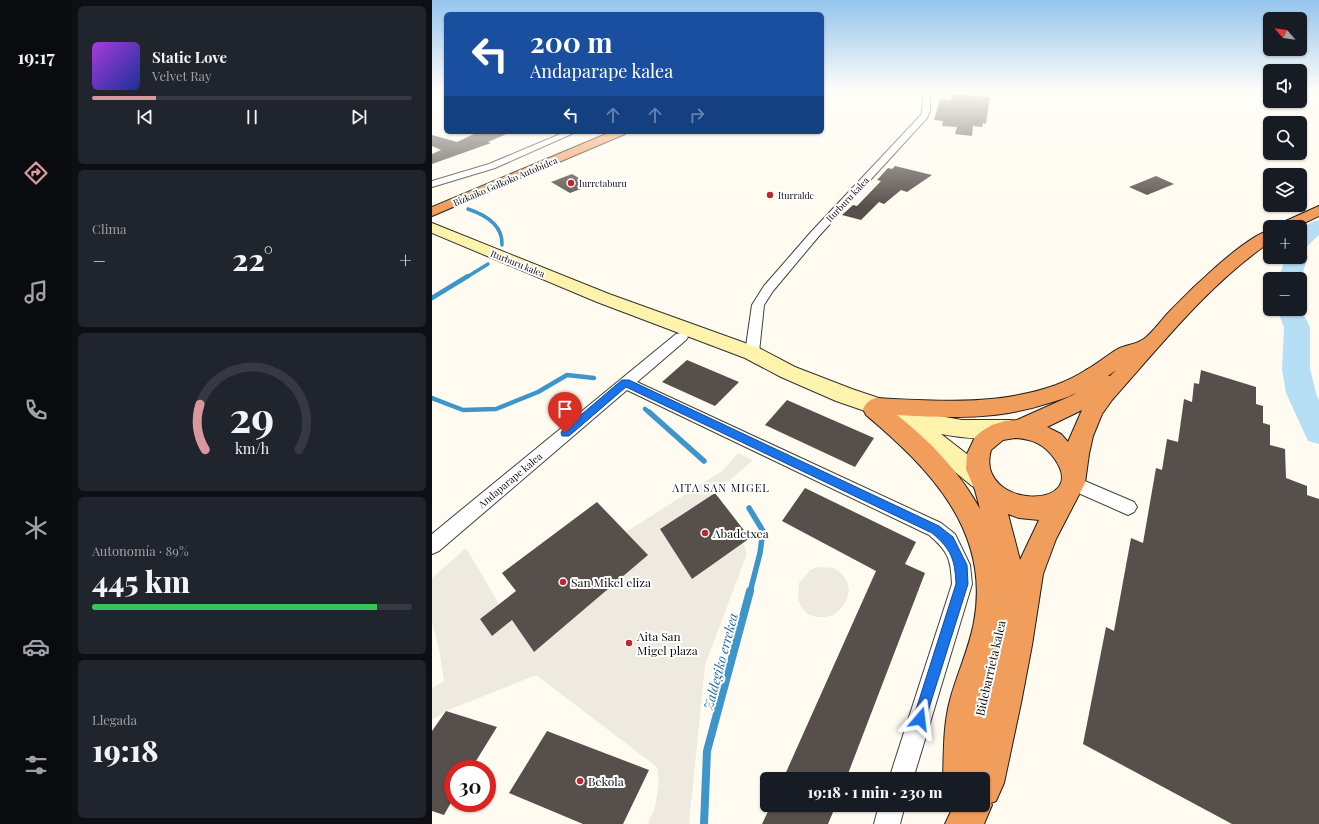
<!DOCTYPE html>
<html lang="es">
<head>
<meta charset="utf-8">
<style>
  :root { --surface:#171b24; --page:#20242c; --text:#f1f3f6; --muted:#9ea1a6; --line:#363941; --accent:#d9989e }
  body { margin:0; font-family:"Playfair Display",serif; background:var(--page); color:var(--text); height:100vh; display:flex; flex-direction:column; font-size:15px; white-space:nowrap }
  * { box-sizing:border-box; margin:0 }
  p { font-size:13px; color:var(--muted) }
  .icon { flex:none; width:22px; height:22px; fill:none; stroke:currentColor; stroke-width:2; stroke-linecap:round; stroke-linejoin:round }
  .map { position:relative; flex:1; overflow:hidden }
  .drawer { display:flex; flex-direction:column; gap:6px; padding:6px; background:#0d0f14; width:360px }
  .drawer>* { flex:none }
  .banner { position:absolute; left:12px; top:12px; width:380px; height:122px; border-radius:6px; box-shadow:0 1px 3px #0004; background:#1a4fa0; color:#fff; overflow:hidden }
  .needle { width:26px; rotate:298deg }
  .tools { position:absolute; left:831px; top:12px; display:grid; gap:8px }
  .tools a { display:grid; place-items:center; width:44px; height:44px; border-radius:6px; background:var(--surface); box-shadow:0 1px 3px #0004; font-size:20px }
  .speed { position:absolute; left:12px; top:760px; display:flex; gap:8px; font-size:20px; font-weight:700; text-align:center }
  .speed>* { display:grid; place-content:center; width:52px; height:52px; border-radius:50%; background:var(--surface); box-shadow:0 1px 3px #0004; line-height:1 }
  .speed .limit { border:6px solid #d22; background:#fff; color:#111 }
  .pin { position:absolute; display:grid; place-items:center; width:34px; height:34px; color:#fff; margin:-41px -17px; border-radius:50% 50% 50% 0; rotate:-45deg; box-shadow:0 0 4px #0007 }
  .pin .icon { rotate:45deg }
  .me { position:absolute; width:44px; margin:-22px; rotate:17deg; stroke-linejoin:round; filter:drop-shadow(0 0 3px #0008) }
  .turn { display:flex; align-items:center; gap:14px; height:84px; padding:0 20px; font-size:18px }
  .turn .icon { width:52px; height:52px; stroke-width:2.5 }
  .turn b { display:block; font-size:28px; line-height:34px }
  .lanes { display:flex; align-items:center; height:38px; padding:0 20px; background:#0003; justify-content:center; gap:20px; direction:ltr }
  .lanes .off { opacity:.35 }
  .big { font-size:30px; font-weight:800; line-height:1.1 }
  .drawer .card { flex:1; display:flex; flex-direction:column; justify-content:center; gap:6px; min-width:0; padding:0 14px; border-radius:6px; background:var(--page) }
  .drawer .dial { align-items:center; gap:0 }
  .dial svg { height:104px; overflow:visible; fill:none; stroke:var(--line); stroke-width:7; stroke-linecap:round; text-anchor:middle }
  .dial text { fill:var(--text); stroke:none }
  .song { display:flex; align-items:center; gap:12px }
  .cover { width:48px; height:48px; border-radius:6px; background:linear-gradient(135deg,hsl(280 70% 55%),hsl(230 70% 35%)) }
  .played { height:4px; border-radius:2px; background:linear-gradient(90deg,var(--accent) 20%,var(--line) 20%) }
  .keys { display:flex; justify-content:space-around; direction:ltr }
  .heat { display:flex; justify-content:space-between; align-items:center; font-size:22px; direction:ltr }
  .charge { height:6px; border-radius:3px; background:linear-gradient(90deg,#34c759 89%,var(--line) 0) }
  .trip { position:absolute; left:328px; top:772px; width:230px; height:40px; border-radius:6px; background:var(--surface); box-shadow:0 1px 3px #0004; font-weight:800; line-height:40px; text-align:center }
  main { display:flex; flex:1; min-height:0 }
  .tab-bar { display:flex; flex-direction:column; width:72px; justify-content:space-around; align-items:center; background:#090b0e; color:var(--muted) }
  .tab-bar .icon { width:28px; height:28px }
  .tab-bar .on { color:var(--accent) }
  .tab-bar b { font-size:18px; color:var(--text) }
  .map>svg:first-child { display:block }
  .plaza { fill:#efeadf }
  .lines { fill:none; stroke-linecap:round; stroke-linejoin:round }
  .stream-far3 { stroke:#3e95ca; stroke-width:3.5 }
  .stream-far2 { stroke:#3e95ca; stroke-width:4.5 }
  .stream-far1 { stroke:#3e95ca; stroke-width:5.5 }
  .stream { stroke:#3e95ca; stroke-width:8 }
  .river { fill:#b6def5; fill-rule:evenodd }
  .building { fill:#574f4b }
  .street-casing { stroke:#414141; stroke-width:2 }
  .secondary-casing { stroke:#303030; stroke-width:2 }
  .highway-casing { stroke:#1f1f1f; stroke-width:2 }
  .street { fill:#fff; fill-rule:evenodd }
  .secondary { fill:#fdf3ac; fill-rule:evenodd }
  .highway { fill:#f19d5b; fill-rule:evenodd }
  .route { fill:#1a73e8; stroke:#114b97 }
  .poi-dot { fill:#bc2932; stroke:#fff; stroke-width:1.5 }
  .labels { text-anchor:middle; dominant-baseline:central; stroke-width:4; stroke-linejoin:round; paint-order:stroke }
  .far-street-label { font-size:9px; fill:#0e0e0e; stroke:#fff }
  .far-poi-label { font-size:9px; fill:#0e0e0e; stroke:#fff; text-anchor:start }
  .street-label { font-size:10px; fill:#0e0e0e; stroke:#fff }
  .neighbourhood-label { font-size:11px; letter-spacing:1px; fill:#0e0e0e; stroke:#fff }
  .near-poi-label { font-size:12px; fill:#0e0e0e; stroke:#fff; text-anchor:start }
  .near-street-label { font-size:12px; fill:#0e0e0e; stroke:#fff }
  .near-water-label { font-size:13px; font-style:italic; fill:#1a679e; stroke:#fff }
</style>
</head>
<body>
<main>
<nav class="tab-bar">
<b>19:17</b>
<svg class="icon on" aria-label="directions" viewBox="0 0 24 24"><path d="M12 3l9 9-9 9-9-9zM9 14v-3h6M13 9l2 2-2 2"/></svg>
<svg class="icon" aria-label="music" viewBox="0 0 24 24"><path d="M9 18V5l10-2v13"/><circle cx="6" cy="18" r="3"/><circle cx="16" cy="16" r="3"/></svg>
<svg class="icon" aria-label="phone" viewBox="0 0 24 24"><path d="M5 4h4l2 5-3 2q2 4 5 5l2-3 5 2v4C11 20 4 13 5 4z"/></svg>
<svg class="icon" aria-label="climate" viewBox="0 0 24 24"><path d="M12 3v18M4 7l16 10M4 17L20 7"/></svg>
<svg class="icon" aria-label="car" viewBox="0 0 24 24"><path d="M5 17H2v-5l4-1 3-4h7l3 4 3 1v5h-3M9 17h6M6 11h13"/><circle cx="7" cy="17" r="2"/><circle cx="17" cy="17" r="2"/></svg>
<svg class="icon" aria-label="filters" viewBox="0 0 24 24"><path d="M4 7h16M4 17h16"/><circle cx="9" cy="7" r="2"/><circle cx="15" cy="17" r="2"/></svg>
</nav>
<section class="drawer">
<div class="card">
<div class="song"><i class="cover"></i><div><b>Static Love</b><p>Velvet Ray</p></div></div>
<div class="played"></div>
<div class="keys"><svg class="icon" aria-label="previous" viewBox="0 0 24 24"><path d="M18 5L8 12l10 7zM5 5v14"/></svg><svg class="icon" aria-label="pause" viewBox="0 0 24 24"><path d="M8 5v14M16 5v14"/></svg><svg class="icon" aria-label="next" viewBox="0 0 24 24"><path d="M6 5l10 7-10 7zM19 5v14"/></svg></div>
</div>
<div class="card"><p>Clima</p>
<div class="heat"><a>−</a><b class="big">22°</b><a>+</a></div>
</div>
<div class="card dial"><svg viewBox="0 0 100 80">
<path d="M14 69A42 42 0 1 1 86 69"/>
<path d="M14 69A42 42 0 0 1 10 34" stroke="#d9989e"/>
<text x="50" y="56" font-size="32" font-weight="700">29</text>
<text x="50" y="72" font-size="11">km/h</text>
</svg></div>
<div class="card"><p>Autonomía · 89%</p><b class="big">445 km</b><div class="charge"></div></div>
<div class="card"><p>Llegada</p><b class="big">19:18</b></div>
</section>
<div class="map">
<svg width="887" height="824" viewBox="0 0 887 824">
  <rect width="100%" height="100%" fill="#fffbf0"/>
  <g class="plaza">
    <path d="M306,453L321,460L283,493L228,529L260,579L311,542L315,554L273,665L257,824H216L223,807L227,783L225,767L104,675L14,711L0,720V688L12,681L7,649L0,622V578L34,548L67,604L48,619L60,636L80,620L102,652L216,555L194,532L290,471Z"/>
    <path d="M386,567L402,568L409,573L415,581L417,590L415,599L409,608L402,615L393,617H384L376,614L370,608L366,600L367,583L378,570Z"/>
  </g>
  <g class="lines">
    <g class="stream-far3">
      <path d="M36,209C54,215 71,225 70,245"/>
      <path d="M35,277L56,264"/>
    </g>
    <g class="stream-far2">
      <path d="M0,298L36,276"/>
      <path d="M0,398L31,410L64,409L106,392L135,375L162,378"/>
      <path d="M213,409L218,413"/>
    </g>
    <g class="stream-far1">
      <path d="M217,412L272,461"/>
      <path d="M317,508L331,531L328,553L318,592"/>
    </g>
    <path class="stream" d="M272,824L275,751L318,591"/>
    <g class="river">
      <path d="M887,220V235C879,241 878,247 868,249V229L880,222Z"/>
      <path d="M868,251L873,252L876,257L868,281V279H846L854,257H868Z"/>
      <path d="M868,307L878,327V369L884,393L887,400V444L876,441L854,393L850,369L852,327L845,309H868Z"/>
    </g>
  </g>
  <g class="building">
    <path d="M520,94L558,97L554,124L551,123L550,127L541,126L540,136L523,134L525,127L510,126L511,121L502,120L508,99L519,100Z"/>
    <path d="M46,132H79L56,142L59,143L0,164V154L9,150L0,146V135L25,142Z"/>
    <path d="M463,166L500,175L475,192L469,190L452,204L447,202L429,220L410,215L421,205L425,206L449,181L445,180L456,168L460,169Z"/>
    <path d="M140,174L159,185L138,193L119,182Z"/>
    <path d="M724,176L742,184L715,195L697,187Z"/>
    <path d="M255,360L307,382L283,406L230,382Z"/>
    <path d="M769,370L824,387V404L831,406V423L838,425V445L853,449L854,478L875,486V495L887,499V824H800L651,744L674,627L682,631L699,538L711,543L724,468L730,470L735,439L746,442L752,399L760,402L762,383L767,384Z"/>
    <path d="M355,400L442,438L423,467L333,425Z"/>
    <path d="M373,488L484,542L473,564L493,573L414,779H351L444,571L350,521Z"/>
    <path d="M283,493L318,538L260,579L228,529Z"/>
    <path d="M165,502L216,555L102,652L80,620L60,636L48,619L84,591L70,573Z"/>
    <path d="M14,711L65,727L39,769H21V799L12,815L0,811V731Z"/>
    <path d="M115,731L217,770L191,824H151L77,793Z"/>
    <path d="M339,805H404L396,824H330Z"/>
  </g>
  <g class="lines">
    <defs>
      <g id="street">
        <path d="M492,91H498V111L495,118L387,236L341,291L332,305L327,352L336,361L334,364C325,367 318,361 313,353L320,305L332,286L379,232L489,115L490,111Z"/>
        <path d="M133,132H144L63,168L0,187V181L57,164Z"/>
        <path d="M249,333L254,334L256,337L254,340L205,382L509,523L523,534L538,565L540,584L481,779H457L520,584C519,559 516,551 497,535L195,390L7,551L0,554V534L244,334Z"/>
        <path d="M641,476L702,502L705,507L702,512L696,515L635,488L633,483L635,478Z"/>
        <path d="M447,805H473L468,824H442Z"/>
      </g>
      <path id="secondary" d="M0,223L177,294L327,348L363,367L420,389L491,413L530,420H578L586,423L589,429L586,435C565,442 530,438 509,434L558,472L561,479L558,486L549,489L540,486L495,449L464,430L461,424L462,421L404,401L349,377L313,358L165,302L0,233Z"/>
      <g id="highway">
        <path d="M179,132H195L193,134L0,216V207Z"/>
        <path d="M887,206V216L864,227H844L847,224Z"/>
        <path d="M838,230V242C776,285 730,344 680,400L670,414L661,436L657,454L653,483L624,539L611,574L600,645L589,703L572,783L564,801L559,803L560,805L552,824H513L522,805H551V779H511C512,753 511,726 518,700C525,674 537,649 542,622C559,531 498,469 434,415L431,409C435,402 437,400 444,398C504,401 566,406 624,385C634,381 645,376 654,370C665,364 674,356 684,350C692,345 702,345 710,340C717,337 731,318 737,312C757,291 812,237 838,230ZM684,370L678,376H676ZM644,393L641,395L585,420L573,421L560,425L550,431L543,437L535,454L534,469L543,490L548,509C527,471 499,442 465,415C520,418 565,420 617,403C626,400 635,398 644,393ZM650,410L636,442L629,434L615,427ZM583,438C600,439 612,444 622,458C661,511 542,510 559,450L571,440ZM576,514L587,518L607,520L588,560ZM573,629L567,657L563,656L570,630Z"/>
      </g>
    </defs>
    <use href="#street" class="street-casing"/>
    <use href="#secondary" class="secondary-casing"/>
    <use href="#highway" class="highway-casing"/>
    <use href="#street" class="street"/>
    <use href="#secondary" class="secondary"/>
    <use href="#highway" class="highway"/>
  </g>
  <linearGradient id="sky" x2="0" y2="1"><stop stop-color="#94c5ed"/><stop offset="0.44" stop-color="#fffdf8"/><stop offset="1" stop-color="#fffdf8" stop-opacity="0"/></linearGradient>
  <rect width="887" height="207" fill="url(#sky)"/>
  <path class="route" d="M190,380H197L507,526L521,537L535,565L536,584L492,724L488,726L483,724L481,719L524,584C523,559 519,549 500,533L194,387L137,436H130L129,433L130,431Z"/>
  <g class="poi-dot">
    <circle cx="139" cy="183" r="4"/>
    <circle cx="338" cy="195" r="4"/>
    <circle cx="273" cy="533" r="4"/>
    <circle cx="131" cy="582" r="4"/>
    <circle cx="197" cy="643" r="4"/>
    <circle cx="148" cy="781" r="4"/>
  </g>
  <g class="labels">
    <g class="far-street-label">
      <text transform="translate(73 181) rotate(-23)">Bizkaiko Golkoko Autobidea</text>
      <text transform="translate(415 199) rotate(-47)">Iturburu kalea</text>
      <text transform="translate(86 263) rotate(22)">Iturburu kalea</text>
    </g>
    <g class="far-poi-label">
      <text x="147" y="183">Iurretaburu</text>
      <text x="346" y="195">Iturralde</text>
    </g>
    <g class="street-label">
      <text transform="translate(78 480) rotate(-40)">Andaparape kalea</text>
    </g>
    <g class="neighbourhood-label">
      <text x="289" y="487">AITA SAN MIGEL</text>
    </g>
    <g class="near-poi-label">
      <text x="281" y="533">Abadetxea</text>
      <text x="139" y="582">San Mikel eliza</text>
      <text x="205" y="636">Aita San<tspan x="205" dy="14">Migel plaza</tspan></text>
      <text x="156" y="781">Bekola</text>
    </g>
    <g class="near-street-label">
      <text transform="translate(558 668) rotate(-77)">Bidebarrieta kalea</text>
    </g>
    <g class="near-water-label">
      <text transform="translate(288 661) rotate(-75)">Zaldegiko errekea</text>
    </g>
  </g>
</svg>
<div class="tools">
<a><svg class="needle" viewBox="-14 -14 28 28"><path d="M0-13l5 13h-10z" fill="#e53935"/><path d="M0 13l5-13h-10z" fill="#9ea1a6"/></svg></a>
<a><svg class="icon" aria-label="sound" viewBox="0 0 24 24"><path d="M4 9h4l5-4v14l-5-4H4zM17 9q2 3 0 6"/></svg></a>
<a><svg class="icon" aria-label="search" viewBox="0 0 24 24"><circle cx="10" cy="10" r="6"/><path d="M15 15l6 6"/></svg></a>
<a><svg class="icon" aria-label="layers" viewBox="0 0 24 24"><path d="M12 4l9 5-9 5-9-5zM3 14l9 5 9-5"/></svg></a>
<a>+</a>
<a>−</a>
</div>
<div class="speed"><div class="limit">30</div></div>
<div class="pin" style="left:133px;top:433px;background:#d93025"><svg class="icon" aria-label="arrive" viewBox="0 0 24 24"><path d="M6 21V4h12l-3 4 3 4H6"/></svg></div>
<svg class="me" style="left:488px;top:719px" viewBox="-20 -20 40 40"><path d="M0-17L14 15 0 8-14 15z" fill="#1a73e8" stroke="#fff" stroke-width="4"/></svg>
<div class="trip">19:18 · 1 min · 230 m</div>
<div class="banner">
<div class="turn"><svg class="icon" aria-label="left" viewBox="0 0 24 24"><path d="M17 20v-9H6M10 6l-5 5 5 5"/></svg><div><b>200 m</b>Andaparape kalea</div></div>
<div class="lanes"><svg class="icon" aria-label="left" viewBox="0 0 24 24"><path d="M17 20v-9H6M10 6l-5 5 5 5"/></svg><svg class="icon off" aria-label="ahead" viewBox="0 0 24 24"><path d="M12 20V5M6 11l6-6 6 6"/></svg><svg class="icon off" aria-label="ahead" viewBox="0 0 24 24"><path d="M12 20V5M6 11l6-6 6 6"/></svg><svg class="icon off" aria-label="right" viewBox="0 0 24 24"><path d="M7 20v-9h11M14 6l5 5-5 5"/></svg></div>
</div>
</div>
</main>
</body>
</html>
